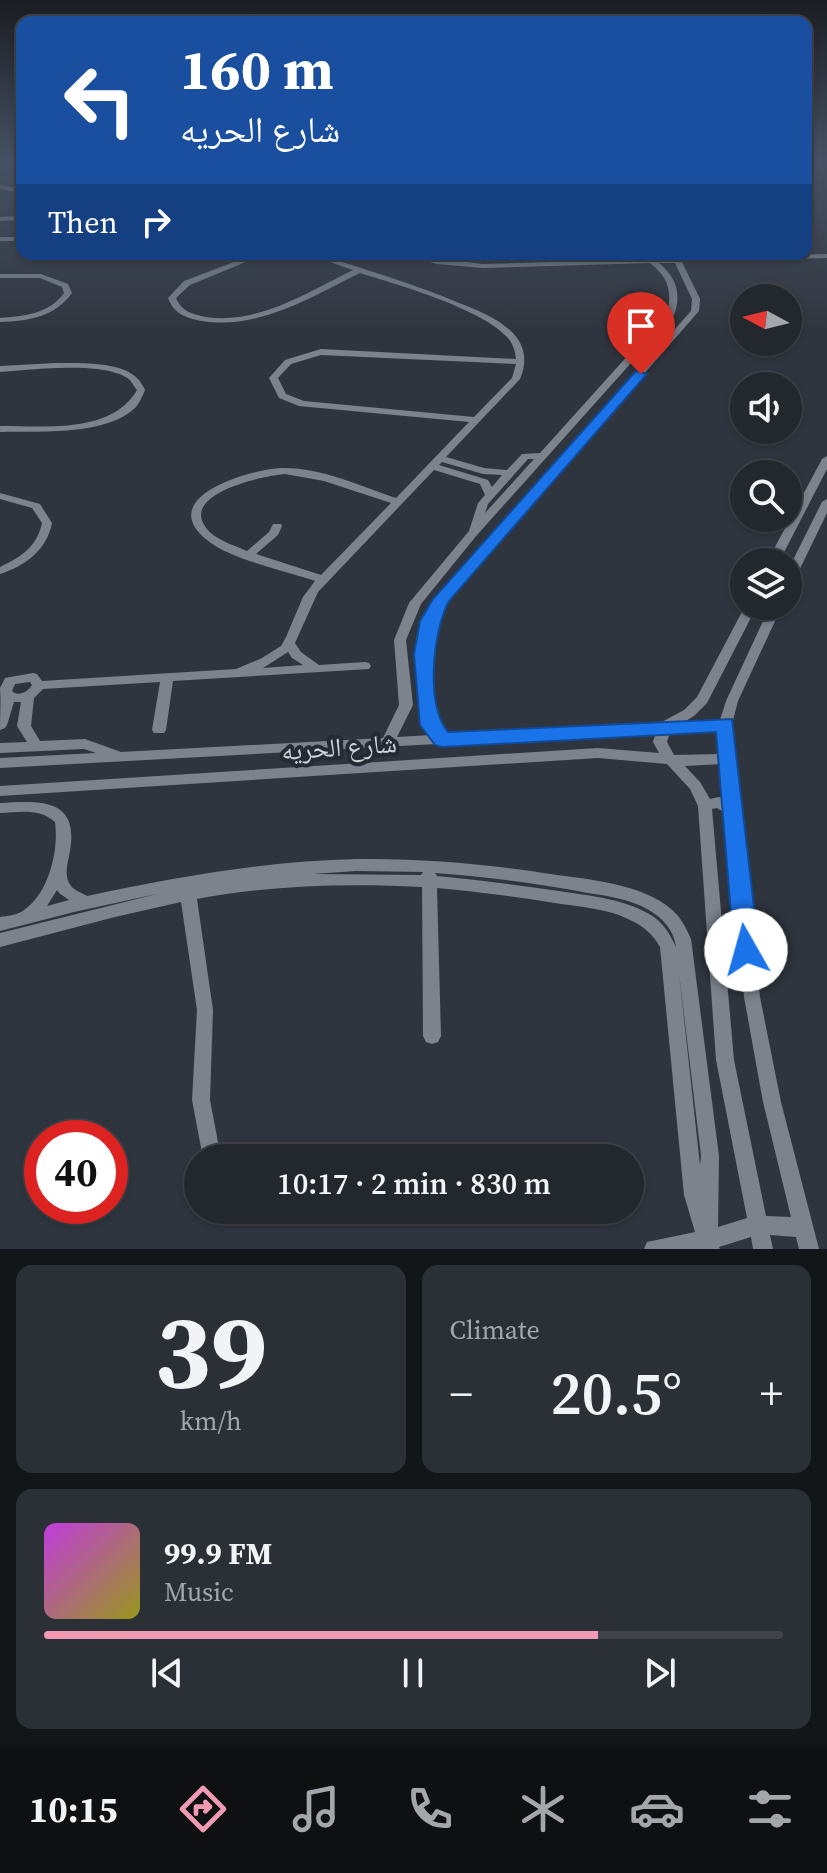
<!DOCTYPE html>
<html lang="en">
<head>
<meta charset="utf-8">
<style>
  :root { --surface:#23282e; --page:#2b3036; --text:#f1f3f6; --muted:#a3a6aa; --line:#40444a; --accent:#f19ab3 }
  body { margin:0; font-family:"Source Serif 4","Noto Naskh Arabic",serif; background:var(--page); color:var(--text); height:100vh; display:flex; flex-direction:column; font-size:30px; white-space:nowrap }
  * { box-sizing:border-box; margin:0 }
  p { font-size:26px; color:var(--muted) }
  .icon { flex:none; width:44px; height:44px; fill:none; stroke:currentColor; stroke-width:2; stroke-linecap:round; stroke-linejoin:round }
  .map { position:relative; height:1249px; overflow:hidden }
  .sheet { display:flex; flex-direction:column; gap:16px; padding:16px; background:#131619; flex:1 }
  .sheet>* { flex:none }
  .hud { position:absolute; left:16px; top:16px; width:796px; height:244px; border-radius:16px; box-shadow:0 2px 6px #0004,0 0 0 2px var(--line); background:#1a4fa0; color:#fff; overflow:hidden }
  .needle { width:52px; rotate:277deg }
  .buttons { position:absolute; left:730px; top:284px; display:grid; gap:16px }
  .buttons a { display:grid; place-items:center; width:72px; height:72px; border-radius:50%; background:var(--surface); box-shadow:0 2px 6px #0004,0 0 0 2px var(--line); font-size:40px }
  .speed { position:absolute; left:24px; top:1120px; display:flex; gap:16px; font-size:40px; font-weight:700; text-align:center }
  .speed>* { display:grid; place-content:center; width:104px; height:104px; border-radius:50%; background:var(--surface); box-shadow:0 2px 6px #0004,0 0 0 2px var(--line); line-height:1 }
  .speed .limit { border:12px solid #d22; background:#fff; color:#111 }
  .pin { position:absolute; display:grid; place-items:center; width:68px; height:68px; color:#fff; margin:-82px -34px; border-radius:50% 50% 50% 0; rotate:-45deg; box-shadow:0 0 8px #0007 }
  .pin .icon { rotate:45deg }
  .me { position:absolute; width:88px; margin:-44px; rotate:353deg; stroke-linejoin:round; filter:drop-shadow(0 0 6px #0008) }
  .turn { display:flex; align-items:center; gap:28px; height:168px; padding:0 32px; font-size:36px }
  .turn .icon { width:104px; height:104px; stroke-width:2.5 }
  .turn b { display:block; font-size:56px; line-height:68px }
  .then { display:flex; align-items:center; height:76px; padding:0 32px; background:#0003; gap:16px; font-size:30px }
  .big { font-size:60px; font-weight:600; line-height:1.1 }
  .sheet .widget { flex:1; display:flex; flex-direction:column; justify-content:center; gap:12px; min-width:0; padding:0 28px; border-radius:16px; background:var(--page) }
  .sheet .dial { align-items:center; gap:0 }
  .dial b { font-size:104px; line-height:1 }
  .song { display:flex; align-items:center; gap:24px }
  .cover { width:96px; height:96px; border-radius:12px; background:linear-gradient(135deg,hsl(290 70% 55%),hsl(60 70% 35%)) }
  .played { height:8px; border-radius:4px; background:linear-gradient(90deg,var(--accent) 75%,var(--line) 75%) }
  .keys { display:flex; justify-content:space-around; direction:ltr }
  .heat { display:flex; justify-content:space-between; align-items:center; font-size:44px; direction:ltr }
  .sheet .tiles { flex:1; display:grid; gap:16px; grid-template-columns:1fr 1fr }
  .widget:last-child { grid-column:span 2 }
  .trip { position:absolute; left:184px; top:1144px; width:460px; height:80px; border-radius:40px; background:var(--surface); box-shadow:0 2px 6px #0004,0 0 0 2px var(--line); font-weight:600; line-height:80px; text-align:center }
  .menu { display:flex; height:128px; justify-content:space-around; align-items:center; background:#0e1012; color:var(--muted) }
  .menu .icon { width:56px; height:56px }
  .menu .on { color:var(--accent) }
  .menu b { font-size:36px; color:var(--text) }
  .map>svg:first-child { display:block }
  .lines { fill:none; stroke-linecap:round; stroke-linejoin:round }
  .minor { fill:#7c838d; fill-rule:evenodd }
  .route { fill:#1a73e8; stroke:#114b97; stroke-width:2 }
  .labels { text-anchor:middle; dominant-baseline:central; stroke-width:8; stroke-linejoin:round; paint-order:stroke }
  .street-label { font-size:26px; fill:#cfd2d8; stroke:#252b33 }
</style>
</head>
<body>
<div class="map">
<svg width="827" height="1249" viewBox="0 0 827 1249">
  <rect width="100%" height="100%" fill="#2f353e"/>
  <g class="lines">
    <g class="minor">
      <path d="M0,185L22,189V193L0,189Z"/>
      <path d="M22,216V220L0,221V217Z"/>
      <rect x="0" y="237" width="22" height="4"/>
      <path d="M255,254H265L190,285L176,298C182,312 192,314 206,317C258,325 308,292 353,270L307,254H318C365,270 413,283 459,303C478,310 499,319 513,333C526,347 527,363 520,379L446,457L484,468L507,470L522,454L540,453L667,312C673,291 667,276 650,263L483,268L437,264L400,254L483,264L827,254V258L682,262L700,299L699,311L446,600C428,641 420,695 446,734L660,723L684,710L697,697L745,606H757L707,703L694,716L684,722L720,720L726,701L770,606H782L738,701L732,724L760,997L781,1102L819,1249H799L796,1237L770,1235L773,1249H753L751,1237L719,1247L720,1249H644L647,1242L695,1232L684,1195L660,947C653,934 642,925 628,919C607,909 584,907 561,904C520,897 479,892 437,888L441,1036L438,1042L432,1044L426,1042L423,1036L422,887C346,883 271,885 197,899L213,1010L210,1100L221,1158H203L192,1100L197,1010L181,902L115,917L0,947V933L161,893L74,912L0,931V917C7,916 18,915 24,910C49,893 59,850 55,822C40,808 20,812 0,813V803C44,800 81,799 69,856C67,866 64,877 71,886C74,890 82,893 87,896C176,877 266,861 357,859C422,858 486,864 550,874C587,879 643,884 671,909C681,917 686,928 691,939L719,1156L718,1227L747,1218L716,1060L698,806L690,789L667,764L598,758L0,796V786L598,748L659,753L653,742L656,732L0,768V758L96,753L84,749L0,753V743L27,742L17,726L21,702H14L7,725L5,728L0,730C0,715 1,701 0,688L5,678L33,673L37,674L42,681L236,669L262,658L281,646L286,637L303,597L315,581C284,570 231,560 207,540C153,497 252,468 284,468C322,468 360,486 396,498L469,422L299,406L279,398L269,378L285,360L321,349L516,359C515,350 513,343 506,336C479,308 399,285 360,273C311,297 259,330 202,321C186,318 174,314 168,298L184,281ZM659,263H675L692,299L691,311L437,596C415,636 407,695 432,735L397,737L413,705L406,640L421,604L477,535L674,315C682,294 676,277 659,263ZM321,355L516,364L512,378L474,417L304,401L286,394L278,378L291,364ZM528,459H534L485,513L488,504ZM442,462L483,474L502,475L492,487L488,480L439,465ZM434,470L480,484L485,495L478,503L469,531L409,603L394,640L399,705L383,738L121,752L85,739L40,741L31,726L34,698L43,689L160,682L152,730L154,733H164L166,730L173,681L369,669L371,666L369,663L365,662L319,665L301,652L295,643L318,592ZM285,474L324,481L391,503L321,575L256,554L278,535L282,526L281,524H273L269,532L247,551C236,546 222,542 212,534C170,496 261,476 285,474ZM288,652L292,658L303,665L263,668ZM30,682L32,685C28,692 18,697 12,691L15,684ZM719,729L721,754L674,755L667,742L670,732ZM722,764L725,799L719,797L710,799L700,782L685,766ZM717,808L727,814L744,997L763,1102L791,1217L766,1216L734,1060L712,809ZM356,871L423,872L421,875L313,874ZM435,873C487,877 537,883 588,893C608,896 629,899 647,909C662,917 674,930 676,947C670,935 665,925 654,917C627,899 591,896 559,891C519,885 478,880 437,876ZM57,890L59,893L69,900L47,906ZM679,973L701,1156L700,1165Z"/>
      <path d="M0,274H41L68,284L72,293C55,317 28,321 0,322V318C24,316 49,314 64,293L62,287L40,278H0Z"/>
      <path d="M56,363C78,363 122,361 138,379C141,382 143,386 145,390C143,395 140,402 136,407C108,436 37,431 0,432V426C44,426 112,434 137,390C135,388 131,381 130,380C106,360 30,370 0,372V366Z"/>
      <path d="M827,456V469L779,562H767L822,459Z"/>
      <path d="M0,493L40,504L52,523C47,550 25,566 0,574V567C21,557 37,547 42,523L32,508L0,499Z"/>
      <path d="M827,499V513L794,581L788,584V570L822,502Z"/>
    </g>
  </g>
  <linearGradient id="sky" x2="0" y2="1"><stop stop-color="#1a1d22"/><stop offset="0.48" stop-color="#475163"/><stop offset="1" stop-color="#475163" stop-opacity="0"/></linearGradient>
  <rect width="827" height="335" fill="url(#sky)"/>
  <path class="route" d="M636,371L647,374L449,601C433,630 425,706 448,732L732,719L759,950L755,957L746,960L738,957L734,950L716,732L442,747L435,745L420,725L414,654L420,621L433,599Z"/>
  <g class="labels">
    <g class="street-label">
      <text transform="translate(339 747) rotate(-4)">شارع الحريه</text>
    </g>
  </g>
</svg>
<div class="buttons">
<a><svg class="needle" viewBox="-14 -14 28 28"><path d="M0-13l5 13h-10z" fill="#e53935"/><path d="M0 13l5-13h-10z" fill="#a3a6aa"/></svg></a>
<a><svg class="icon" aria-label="sound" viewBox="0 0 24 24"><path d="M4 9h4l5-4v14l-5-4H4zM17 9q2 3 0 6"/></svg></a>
<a><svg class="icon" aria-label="search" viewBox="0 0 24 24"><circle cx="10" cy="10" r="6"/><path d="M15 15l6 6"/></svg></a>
<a><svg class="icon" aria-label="layers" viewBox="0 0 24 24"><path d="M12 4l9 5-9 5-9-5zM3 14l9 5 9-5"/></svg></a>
</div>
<div class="speed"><div class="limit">40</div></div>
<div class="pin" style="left:641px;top:374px;background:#d93025"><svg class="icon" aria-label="arrive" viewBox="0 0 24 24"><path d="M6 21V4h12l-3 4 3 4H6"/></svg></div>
<svg class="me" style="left:746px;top:950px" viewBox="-20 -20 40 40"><circle r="19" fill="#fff"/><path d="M0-13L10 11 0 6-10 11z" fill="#1a73e8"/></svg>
<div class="trip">10:17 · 2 min · 830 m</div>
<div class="hud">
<div class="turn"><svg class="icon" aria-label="left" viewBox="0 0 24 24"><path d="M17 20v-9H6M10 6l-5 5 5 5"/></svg><div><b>160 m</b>شارع الحريه</div></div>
<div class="then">Then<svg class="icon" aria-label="right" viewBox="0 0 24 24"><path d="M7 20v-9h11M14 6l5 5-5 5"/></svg></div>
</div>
</div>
<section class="sheet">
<div class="tiles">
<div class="widget dial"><b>39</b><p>km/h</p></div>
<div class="widget"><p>Climate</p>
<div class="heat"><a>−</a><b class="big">20.5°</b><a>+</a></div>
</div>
<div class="widget">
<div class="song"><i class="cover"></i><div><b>99.9 FM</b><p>Music</p></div></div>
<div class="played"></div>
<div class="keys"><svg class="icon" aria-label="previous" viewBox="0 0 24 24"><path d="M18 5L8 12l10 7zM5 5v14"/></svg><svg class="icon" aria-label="pause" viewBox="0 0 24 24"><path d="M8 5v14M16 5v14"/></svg><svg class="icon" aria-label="next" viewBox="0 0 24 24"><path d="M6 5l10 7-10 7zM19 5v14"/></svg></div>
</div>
</div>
</section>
<nav class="menu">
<b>10:15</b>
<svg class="icon on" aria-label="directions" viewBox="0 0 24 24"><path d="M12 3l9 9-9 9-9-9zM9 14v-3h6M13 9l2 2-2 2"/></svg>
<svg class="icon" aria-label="music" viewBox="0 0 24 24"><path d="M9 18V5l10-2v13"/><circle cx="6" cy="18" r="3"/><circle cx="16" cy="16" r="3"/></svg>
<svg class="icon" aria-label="phone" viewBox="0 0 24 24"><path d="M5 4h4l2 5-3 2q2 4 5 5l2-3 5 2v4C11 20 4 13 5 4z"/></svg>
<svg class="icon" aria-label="climate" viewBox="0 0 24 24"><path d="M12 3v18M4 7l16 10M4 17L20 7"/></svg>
<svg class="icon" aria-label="car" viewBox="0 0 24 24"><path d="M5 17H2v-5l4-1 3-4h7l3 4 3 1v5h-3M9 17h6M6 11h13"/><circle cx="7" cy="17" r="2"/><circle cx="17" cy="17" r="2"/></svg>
<svg class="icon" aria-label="filters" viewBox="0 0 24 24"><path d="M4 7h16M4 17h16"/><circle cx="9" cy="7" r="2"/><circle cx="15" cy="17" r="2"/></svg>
</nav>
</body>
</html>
